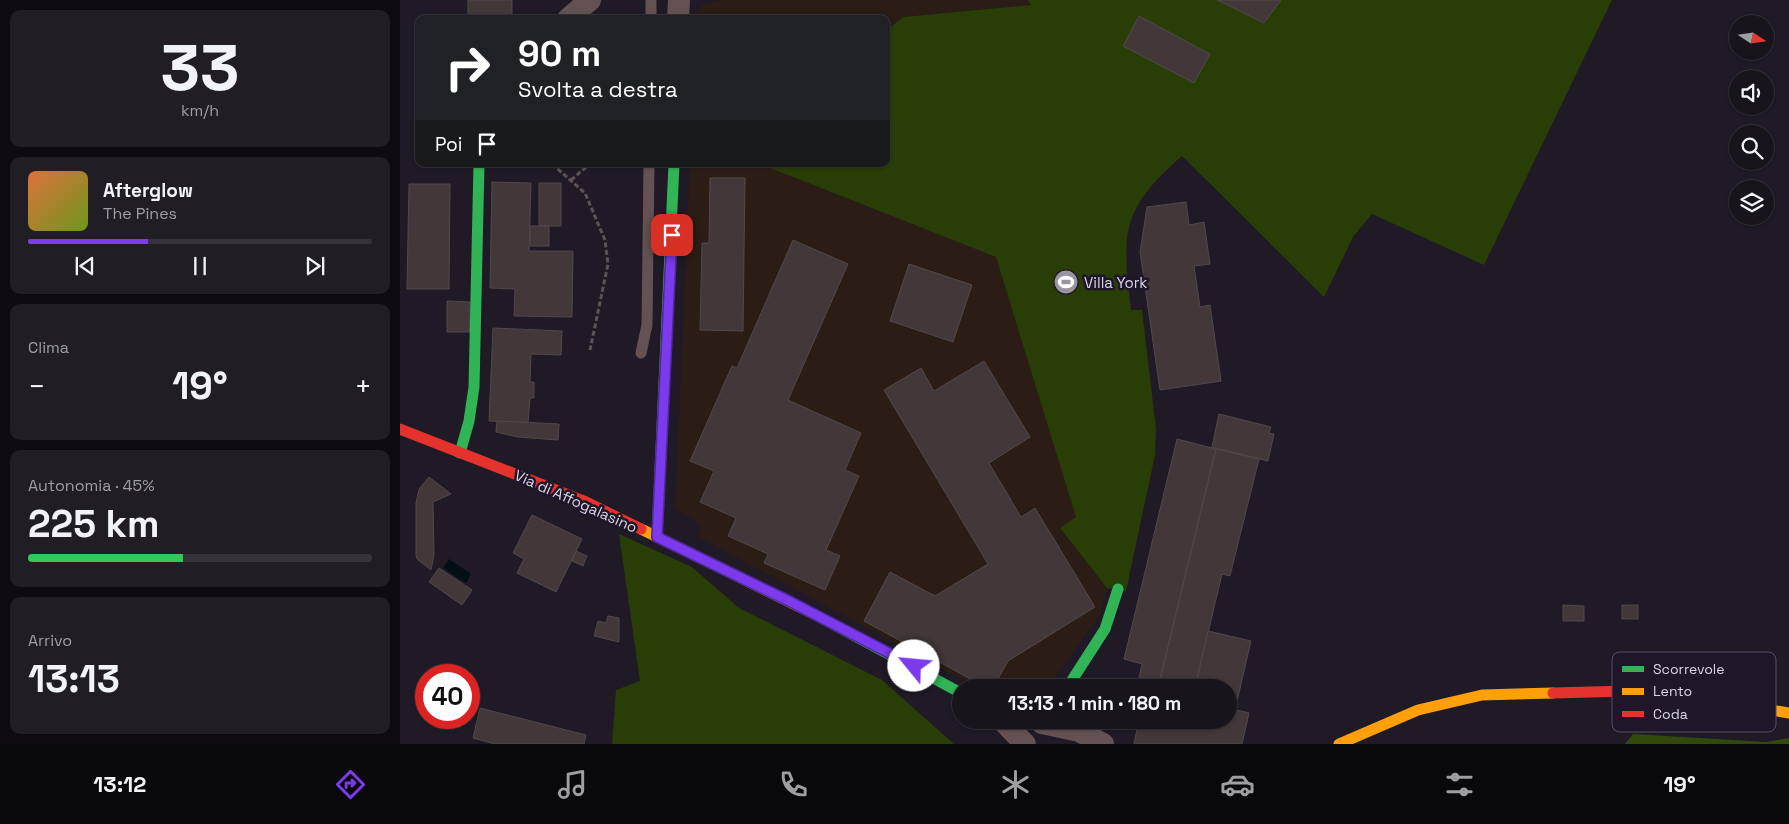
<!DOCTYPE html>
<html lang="it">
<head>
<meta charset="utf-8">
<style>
  :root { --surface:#17141c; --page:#201d25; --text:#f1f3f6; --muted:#9e9ea3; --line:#36333b; --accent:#7c3aed }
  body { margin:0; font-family:"Space Grotesk",sans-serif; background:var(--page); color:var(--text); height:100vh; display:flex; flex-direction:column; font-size:19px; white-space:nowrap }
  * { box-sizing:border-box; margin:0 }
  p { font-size:16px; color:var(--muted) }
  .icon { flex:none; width:28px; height:28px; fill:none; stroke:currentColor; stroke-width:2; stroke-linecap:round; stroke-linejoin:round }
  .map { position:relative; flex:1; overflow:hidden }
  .details { display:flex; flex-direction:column; gap:10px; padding:10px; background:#0d0b0f; width:400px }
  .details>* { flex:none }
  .guide { position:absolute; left:15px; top:15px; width:475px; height:152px; border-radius:10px; box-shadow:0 1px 4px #0004,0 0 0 1px var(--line); background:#202124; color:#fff; overflow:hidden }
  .needle { width:32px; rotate:103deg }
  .tools { position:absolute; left:1329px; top:15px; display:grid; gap:10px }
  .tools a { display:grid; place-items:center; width:45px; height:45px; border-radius:50%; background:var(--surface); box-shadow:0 1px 4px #0004,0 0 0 1px var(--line); font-size:25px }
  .speed { position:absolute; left:15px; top:664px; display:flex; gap:10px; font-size:25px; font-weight:700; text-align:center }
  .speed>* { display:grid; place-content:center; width:65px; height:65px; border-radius:50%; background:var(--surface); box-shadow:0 1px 4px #0004,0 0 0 1px var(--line); line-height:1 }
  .speed .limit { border:8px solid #d22; background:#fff; color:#111 }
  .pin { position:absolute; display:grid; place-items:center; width:42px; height:42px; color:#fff; margin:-21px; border-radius:10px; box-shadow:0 2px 8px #0006 }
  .me { position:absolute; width:55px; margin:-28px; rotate:298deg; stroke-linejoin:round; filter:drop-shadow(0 0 4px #0008) }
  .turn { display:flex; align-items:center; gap:18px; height:105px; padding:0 20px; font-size:22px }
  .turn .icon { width:65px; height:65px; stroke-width:2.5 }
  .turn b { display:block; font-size:35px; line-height:42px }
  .then { display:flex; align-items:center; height:48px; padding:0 20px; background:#0003; gap:10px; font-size:19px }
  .big { font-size:38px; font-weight:800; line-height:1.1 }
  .details .tile { flex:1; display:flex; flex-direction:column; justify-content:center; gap:8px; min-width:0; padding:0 18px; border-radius:10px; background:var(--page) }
  .details .dial { align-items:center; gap:0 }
  .dial b { font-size:65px; line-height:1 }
  .song { display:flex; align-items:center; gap:15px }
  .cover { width:60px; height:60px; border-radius:8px; background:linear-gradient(135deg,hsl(20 70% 55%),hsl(80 70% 35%)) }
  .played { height:5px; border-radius:2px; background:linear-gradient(90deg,var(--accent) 35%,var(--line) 35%) }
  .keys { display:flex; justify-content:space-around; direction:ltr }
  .heat { display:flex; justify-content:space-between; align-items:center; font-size:28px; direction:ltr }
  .charge { height:8px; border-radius:4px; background:linear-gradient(90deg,#34c759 45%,var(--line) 0) }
  .trip { position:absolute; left:552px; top:679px; width:285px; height:50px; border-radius:25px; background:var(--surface); box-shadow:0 1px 4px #0004,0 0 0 1px var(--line); font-weight:800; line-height:50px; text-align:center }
  .tabs { display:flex; height:80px; justify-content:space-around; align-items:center; background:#09080b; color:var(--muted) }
  .tabs .icon { width:35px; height:35px }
  .tabs .on { color:var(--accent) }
  .tabs b { font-size:22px; color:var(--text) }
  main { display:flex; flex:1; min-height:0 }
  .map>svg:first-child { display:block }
  .industrial { fill:#2b1d15 }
  .green { fill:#293d06 }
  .forest { fill:#32490c }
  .water { fill:#030f12 }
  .building { fill:#423839; stroke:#50494b }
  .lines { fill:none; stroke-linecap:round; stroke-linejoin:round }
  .path { stroke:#5e5255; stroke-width:3; stroke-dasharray:5 2.5; stroke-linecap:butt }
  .lane { stroke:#645153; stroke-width:11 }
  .street { stroke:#645153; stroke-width:22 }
  .fast { stroke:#30b455; stroke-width:11 }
  .slow { stroke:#ff9f0a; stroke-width:11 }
  .jam { stroke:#e5322d; stroke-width:11 }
  .route-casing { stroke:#51269a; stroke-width:12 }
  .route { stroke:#7c3aed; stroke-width:9 }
  .labels { text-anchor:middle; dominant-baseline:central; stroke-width:5; stroke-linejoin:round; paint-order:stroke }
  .poi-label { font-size:15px; fill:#dbd6e3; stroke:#1e1629; text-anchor:start }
  .street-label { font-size:15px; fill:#dbd6e3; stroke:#1e1629 }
  .key { fill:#1e1629; stroke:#575061; stroke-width:1 }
  .key-label { font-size:14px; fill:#dbd6e3 }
</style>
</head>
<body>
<main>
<section class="details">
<div class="tile dial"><b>33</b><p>km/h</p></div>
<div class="tile">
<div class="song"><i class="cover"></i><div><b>Afterglow</b><p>The Pines</p></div></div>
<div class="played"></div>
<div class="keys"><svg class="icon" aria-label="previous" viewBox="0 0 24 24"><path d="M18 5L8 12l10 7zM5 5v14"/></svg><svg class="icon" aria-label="pause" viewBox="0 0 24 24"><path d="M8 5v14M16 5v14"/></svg><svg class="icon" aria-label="next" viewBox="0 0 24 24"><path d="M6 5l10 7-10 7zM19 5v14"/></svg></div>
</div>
<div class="tile"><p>Clima</p>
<div class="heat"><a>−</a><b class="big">19°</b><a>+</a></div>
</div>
<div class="tile"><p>Autonomia · 45%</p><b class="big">225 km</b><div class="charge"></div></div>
<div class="tile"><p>Arrivo</p><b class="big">13:13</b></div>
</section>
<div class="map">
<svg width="1389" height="744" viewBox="0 0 1389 744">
  <rect width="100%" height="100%" fill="#1f1a25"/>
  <g class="industrial">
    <path d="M326,0H628L632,5L503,17L486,31V19H295V12L304,4Z"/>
    <path d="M290,164H360L596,257L677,517L660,528L707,588L700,615L648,687H576L299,537L301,527L293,518L275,509Z"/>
  </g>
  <g class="green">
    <path d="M628,0H1212L1084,265L972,214L953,237L924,297L782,156C720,210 722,233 731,310H742L756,429L755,455L726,591L707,588L660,528L676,517L596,257L360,164H486V31L503,17L631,5Z"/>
    <path d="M219,534L292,567L339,608L482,680L554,744H212L216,690L240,681Z"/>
  </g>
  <path class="forest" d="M1233,734L1366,742L1389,738V744H1225Z"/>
  <path class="water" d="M49,559L71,574L66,583L43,568Z"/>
  <g class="building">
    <path d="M68,0H112V17L68,19Z"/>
    <path d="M817,0H881L864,23Z"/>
    <path d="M739,16L810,54L794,83L723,46Z"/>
    <path d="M310,178H345L343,331L300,330L302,243H309Z"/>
    <path d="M92,182L131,183L129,251H173L172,317L114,316L115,289L90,288Z"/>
    <rect x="139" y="183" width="22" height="43"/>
    <path d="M9,184H50L49,289H7Z"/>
    <path d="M786,202L789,225L804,222L810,264L794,266L800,307L810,305L821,381L760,390L740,252L747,207Z"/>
    <rect x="130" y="226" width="19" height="20"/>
    <path d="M393,240L448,264L388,400L461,433L445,470L459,476L426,550L440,556L425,590L364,563L368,554L328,536L336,518L300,502L314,471L290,461L332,366L337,368Z"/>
    <path d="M509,264L572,285L553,342L490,321Z"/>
    <path d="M47,301L70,302V332H47Z"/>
    <path d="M93,328L162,331L161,355L131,354L130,382H134V398H130L128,423L89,421Z"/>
    <path d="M584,361L630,437L589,463L621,517L635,508L695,607L608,661L593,688H587L464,621L490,572L535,596L588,564L484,390L521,368L534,391Z"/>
    <path d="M819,414L871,427L869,433L874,434L868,461L812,447Z"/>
    <path d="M97,421L159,424L158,440L118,437L96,432Z"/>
    <path d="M777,439L816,449L758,688H741L737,687L742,664L724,659Z"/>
    <path d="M816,449L859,459L830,576L822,574L795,688H758Z"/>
    <path d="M29,477L51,494L33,502L34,555L31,570L17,559L16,555V503L19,489Z"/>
    <path d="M132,515L182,539L156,592L117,573L124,559L113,553Z"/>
    <path d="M176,551L187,556L183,566L172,561Z"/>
    <path d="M39,568L72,590L62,605L29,582Z"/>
    <path d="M1163,605L1184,606V621H1163Z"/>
    <rect x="1222" y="605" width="16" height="14"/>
    <path d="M208,616L219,618V642L194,636L198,621L206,623Z"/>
    <path d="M808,631L851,641L835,710L829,708V688H795Z"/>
    <path d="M80,708L186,735L184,744H95L73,738Z"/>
    <path d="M829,708L849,713L842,744H734L739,720H829Z"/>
  </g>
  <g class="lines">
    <g class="path">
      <path d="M152,164L185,193L205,240L208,264L190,350"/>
      <path d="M171,180L190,164"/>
    </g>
    <g class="lane">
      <path d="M251,19V0"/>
      <path d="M241,353L247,325L249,164"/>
    </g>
    <g class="street">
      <path d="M168,19L190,0"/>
      <path d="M278,19L279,0"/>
      <path d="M602,720L625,744"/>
      <path d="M642,723L679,731L703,744"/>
    </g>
    <g class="fast">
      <path d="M60,453L69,421L74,387L79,164"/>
      <path d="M257,537L274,164"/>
      <path d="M410,612L561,693"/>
      <path d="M667,688L705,629L718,589"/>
    </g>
    <g class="slow">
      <path d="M241,529L410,612"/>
      <path d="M1287,696L1389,713"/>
      <path d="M939,744L1018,710L1082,695L1153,693"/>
    </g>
    <g class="jam">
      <path d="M0,429L184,501L241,529"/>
      <path d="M1153,693L1228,691L1287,696"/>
    </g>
  </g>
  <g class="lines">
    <defs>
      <path id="route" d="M272,235L257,537L391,602L514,666"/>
    </defs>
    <use href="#route" class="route-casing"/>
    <use href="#route" class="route"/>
  </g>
  <defs>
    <symbol id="stadium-disc" viewBox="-11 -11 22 22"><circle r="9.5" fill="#9994a0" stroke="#1e1629"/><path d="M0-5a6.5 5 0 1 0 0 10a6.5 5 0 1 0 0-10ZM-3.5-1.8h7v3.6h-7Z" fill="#fff"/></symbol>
  </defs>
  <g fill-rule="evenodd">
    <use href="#stadium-disc" x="652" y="268" width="28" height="28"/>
  </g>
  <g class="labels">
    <g class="poi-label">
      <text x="684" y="282">Villa York</text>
    </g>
    <g class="street-label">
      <text transform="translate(176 501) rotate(24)">Via di Affogalasino</text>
    </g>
  </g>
  <rect x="1212" y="652" width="164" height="80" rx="8" class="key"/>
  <rect x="1222" y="666" width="22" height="6" fill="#30b455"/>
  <rect x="1222" y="688" width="22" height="7" fill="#ff9f0a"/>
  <rect x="1222" y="711" width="22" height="6" fill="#e5322d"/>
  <g class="key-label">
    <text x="1253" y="674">Scorrevole</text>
    <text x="1253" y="696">Lento</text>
    <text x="1253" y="719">Coda</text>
  </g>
</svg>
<div class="tools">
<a><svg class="needle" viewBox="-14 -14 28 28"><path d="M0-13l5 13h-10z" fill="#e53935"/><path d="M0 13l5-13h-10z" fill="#9e9ea3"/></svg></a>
<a><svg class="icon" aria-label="sound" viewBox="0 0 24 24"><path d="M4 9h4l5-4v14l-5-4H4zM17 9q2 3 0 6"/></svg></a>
<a><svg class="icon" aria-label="search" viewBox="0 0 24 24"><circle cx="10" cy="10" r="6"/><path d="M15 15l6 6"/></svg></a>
<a><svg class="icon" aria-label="layers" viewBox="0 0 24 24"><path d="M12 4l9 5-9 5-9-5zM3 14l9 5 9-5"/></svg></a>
</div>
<div class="speed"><div class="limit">40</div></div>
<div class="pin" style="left:272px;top:235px;background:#d93025"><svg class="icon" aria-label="arrive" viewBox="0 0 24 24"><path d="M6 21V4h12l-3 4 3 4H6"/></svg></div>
<svg class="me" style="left:514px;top:666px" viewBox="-20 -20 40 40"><circle r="19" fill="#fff"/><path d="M0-13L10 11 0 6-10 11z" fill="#7c3aed"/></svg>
<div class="trip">13:13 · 1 min · 180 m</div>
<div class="guide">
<div class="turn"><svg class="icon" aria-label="right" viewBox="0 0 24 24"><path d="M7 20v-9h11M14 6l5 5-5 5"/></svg><div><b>90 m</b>Svolta a destra</div></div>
<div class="then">Poi<svg class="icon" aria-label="arrive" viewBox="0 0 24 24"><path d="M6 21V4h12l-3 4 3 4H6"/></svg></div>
</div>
</div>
</main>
<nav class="tabs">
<b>13:12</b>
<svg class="icon on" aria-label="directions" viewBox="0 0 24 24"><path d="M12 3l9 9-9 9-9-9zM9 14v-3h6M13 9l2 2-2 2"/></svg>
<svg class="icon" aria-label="music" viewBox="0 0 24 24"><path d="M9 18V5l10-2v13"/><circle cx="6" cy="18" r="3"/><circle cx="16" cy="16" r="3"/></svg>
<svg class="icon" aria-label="phone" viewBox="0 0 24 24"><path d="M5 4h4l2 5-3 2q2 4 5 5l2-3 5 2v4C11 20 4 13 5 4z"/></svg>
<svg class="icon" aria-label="climate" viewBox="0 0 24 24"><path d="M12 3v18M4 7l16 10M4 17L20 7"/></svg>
<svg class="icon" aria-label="car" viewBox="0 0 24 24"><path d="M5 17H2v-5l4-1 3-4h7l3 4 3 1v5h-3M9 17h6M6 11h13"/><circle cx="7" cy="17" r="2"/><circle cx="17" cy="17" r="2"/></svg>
<svg class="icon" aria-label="filters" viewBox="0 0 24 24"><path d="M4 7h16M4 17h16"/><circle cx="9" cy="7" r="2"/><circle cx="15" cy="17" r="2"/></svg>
<b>19°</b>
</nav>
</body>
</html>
